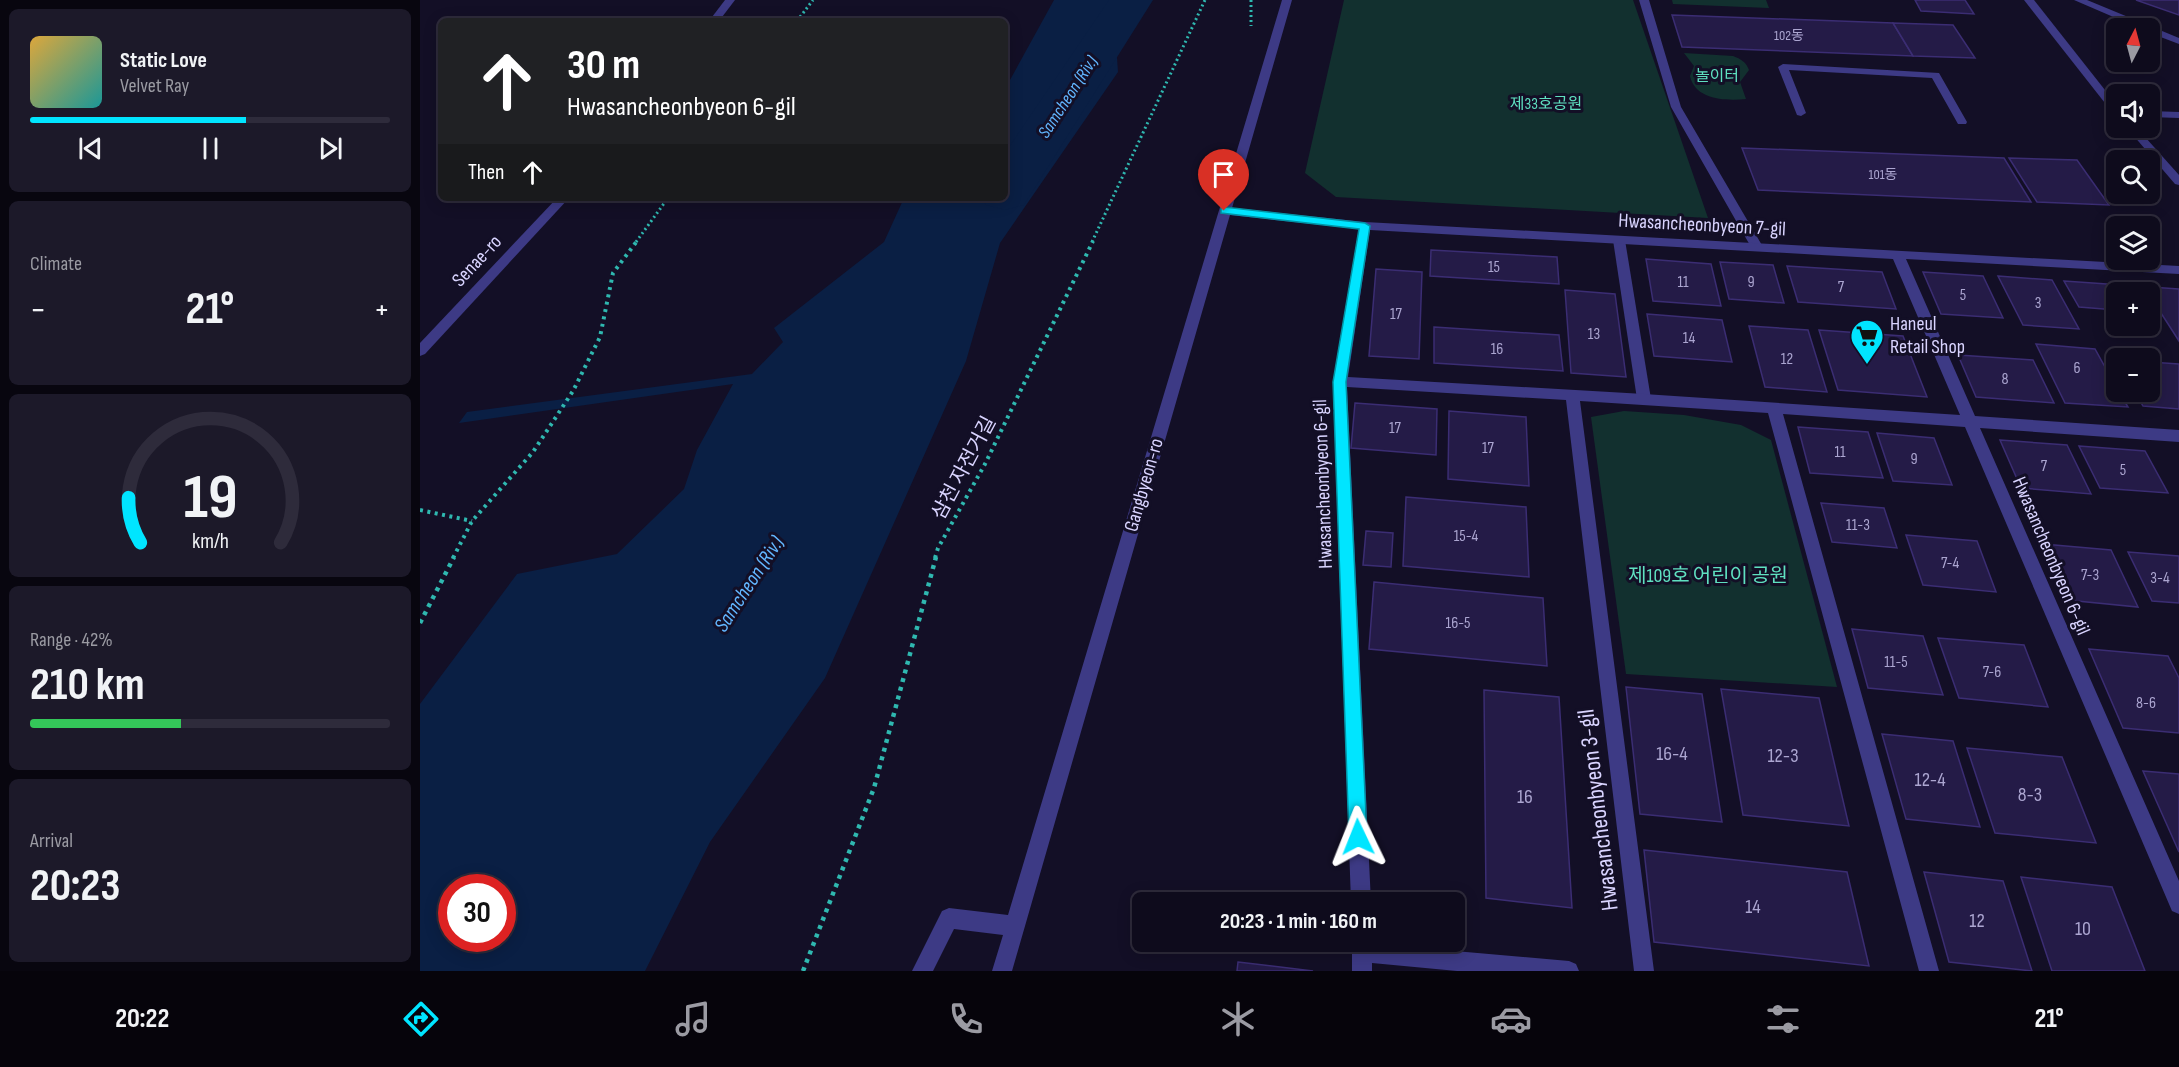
<!DOCTYPE html>
<html lang="en">
<head>
<meta charset="utf-8">
<style>
  :root { --surface:#0e0b1c; --page:#1c1929; --text:#f1f3f6; --muted:#9b9ba3; --line:#2e2b3b; --accent:#00e5ff }
  body { margin:0; font-family:"Sofia Sans Condensed","Noto Sans KR",sans-serif; background:var(--page); color:var(--text); height:100vh; display:flex; flex-direction:column; font-size:22px; white-space:nowrap }
  * { box-sizing:border-box; margin:0 }
  p { font-size:20px; color:var(--muted) }
  .icon { flex:none; width:33px; height:33px; fill:none; stroke:currentColor; stroke-width:2; stroke-linecap:round; stroke-linejoin:round }
  .map { position:relative; flex:1; overflow:hidden }
  .panel { display:flex; flex-direction:column; gap:9px; padding:9px; background:#08060f; width:420px }
  .panel>* { flex:none }
  .guide { position:absolute; left:18px; top:18px; width:570px; height:183px; border-radius:9px; box-shadow:0 3px 15px #0003,0 0 0 2px var(--line); background:#202124; color:#fff; overflow:hidden }
  .needle { width:39px; rotate:6deg }
  .controls { position:absolute; left:1686px; top:18px; display:grid; gap:12px }
  .controls a { display:grid; place-items:center; width:54px; height:54px; border-radius:9px; background:var(--surface); box-shadow:0 3px 15px #0003,0 0 0 2px var(--line); font-size:30px }
  .speed { position:absolute; left:18px; top:874px; display:flex; gap:12px; font-size:30px; font-weight:700; text-align:center }
  .speed>* { display:grid; place-content:center; width:78px; height:78px; border-radius:50%; background:var(--surface); box-shadow:0 3px 15px #0003,0 0 0 2px var(--line); line-height:1 }
  .speed .limit { border:9px solid #d22; background:#fff; color:#111 }
  .pin { position:absolute; display:grid; place-items:center; width:51px; height:51px; color:#fff; margin:-62px -26px; border-radius:50% 50% 50% 0; rotate:-45deg; box-shadow:0 0 6px #0007 }
  .pin .icon { rotate:45deg }
  .me { position:absolute; width:66px; margin:-33px; rotate:358deg; stroke-linejoin:round; filter:drop-shadow(0 0 4px #0008) }
  .turn { display:flex; align-items:center; gap:21px; height:126px; padding:0 30px; font-size:27px }
  .turn .icon { width:78px; height:78px; stroke-width:2.5 }
  .turn b { display:block; font-size:42px; line-height:51px }
  .then { display:flex; align-items:center; height:57px; padding:0 30px; background:#0003; gap:12px; font-size:22px }
  .big { font-size:45px; font-weight:700; line-height:1.1 }
  .panel .tile { flex:1; display:flex; flex-direction:column; justify-content:center; gap:9px; min-width:0; padding:0 21px; border-radius:9px; background:var(--page) }
  .panel .dial { align-items:center; gap:0 }
  .dial svg { height:156px; overflow:visible; fill:none; stroke:var(--line); stroke-width:7; stroke-linecap:round; text-anchor:middle }
  .dial text { fill:var(--text); stroke:none }
  .song { display:flex; align-items:center; gap:18px }
  .cover { width:72px; height:72px; border-radius:9px; background:linear-gradient(135deg,hsl(40 70% 55%),hsl(180 70% 35%)) }
  .played { height:6px; border-radius:3px; background:linear-gradient(90deg,var(--accent) 60%,var(--line) 60%) }
  .keys { display:flex; justify-content:space-around; direction:ltr }
  .heat { display:flex; justify-content:space-between; align-items:center; font-size:33px; direction:ltr }
  .charge { height:9px; border-radius:4px; background:linear-gradient(90deg,#34c759 42%,var(--line) 0) }
  .trip { position:absolute; left:712px; top:892px; width:333px; height:60px; border-radius:9px; background:var(--surface); box-shadow:0 3px 15px #0003,0 0 0 2px var(--line); font-weight:700; line-height:60px; text-align:center }
  .tab-bar { display:flex; height:96px; justify-content:space-around; align-items:center; background:#06040b; color:var(--muted) }
  .tab-bar .icon { width:42px; height:42px }
  .tab-bar .selected { color:var(--accent) }
  .tab-bar b { font-size:27px; color:var(--text) }
  main { display:flex; flex:1; min-height:0 }
  .map>svg:first-child { display:block }
  .green { fill:#12302f }
  .water { fill:#0a1f44; fill-rule:evenodd }
  .lines { fill:none; stroke-linecap:round; stroke-linejoin:round }
  .river { fill:#0a1f44; fill-rule:evenodd }
  .building { fill:#241b47; stroke:#3b2d73; stroke-width:1.5 }
  .path-far2 { stroke:#2fb8b0; stroke-width:3; stroke-dasharray:2 3; stroke-linecap:butt }
  .path-far1 { stroke:#2fb8b0; stroke-width:4; stroke-dasharray:3 4.5; stroke-linecap:butt }
  .path { stroke:#2fb8b0; stroke-width:4.5; stroke-dasharray:4 5; stroke-linecap:butt }
  .service { fill:#3d3a85; fill-rule:evenodd }
  .pedestrian { fill:#3d3a85; fill-rule:evenodd }
  .minor { fill:#3d3a85; fill-rule:evenodd }
  .tertiary { fill:#3d3a85; fill-rule:evenodd }
  .route { fill:#00e5ff; stroke:#0095a6; stroke-width:1.5 }
  .labels { text-anchor:middle; dominant-baseline:central; stroke-width:6; stroke-linejoin:round; paint-order:stroke }
  .far-number-label { font-size:14px; fill:#aca6d1 }
  .far-park-label { font-size:16px; fill:#5fe0c0; stroke:#130f26 }
  .number-label { font-size:16px; fill:#aca6d1 }
  .far-water-label { font-size:18px; font-style:italic; fill:#62b6ff; stroke:#130f26 }
  .street-label { font-size:20px; fill:#d9d4ff; stroke:#130f26 }
  .poi-label { font-size:20px; fill:#d9d4ff; stroke:#130f26; text-anchor:start }
  .park-label { font-size:20px; fill:#5fe0c0; stroke:#130f26 }
  .near-number-label { font-size:20px; fill:#aca6d1 }
  .water-label { font-size:21px; font-style:italic; fill:#62b6ff; stroke:#130f26 }
  .near-street-label { font-size:24px; fill:#d9d4ff; stroke:#130f26 }
</style>
</head>
<body>
<main>
<section class="panel">
<div class="tile">
<div class="song"><i class="cover"></i><div><b>Static Love</b><p>Velvet Ray</p></div></div>
<div class="played"></div>
<div class="keys"><svg class="icon" aria-label="previous" viewBox="0 0 24 24"><path d="M18 5L8 12l10 7zM5 5v14"/></svg><svg class="icon" aria-label="pause" viewBox="0 0 24 24"><path d="M8 5v14M16 5v14"/></svg><svg class="icon" aria-label="next" viewBox="0 0 24 24"><path d="M6 5l10 7-10 7zM19 5v14"/></svg></div>
</div>
<div class="tile"><p>Climate</p>
<div class="heat"><a>−</a><b class="big">21°</b><a>+</a></div>
</div>
<div class="tile dial"><svg viewBox="0 0 100 80">
<path d="M14 69A42 42 0 1 1 86 69"/>
<path d="M14 69A42 42 0 0 1 8 46" stroke="#00e5ff"/>
<text x="50" y="56" font-size="32" font-weight="700">19</text>
<text x="50" y="72" font-size="11">km/h</text>
</svg></div>
<div class="tile"><p>Range · 42%</p><b class="big">210 km</b><div class="charge"></div></div>
<div class="tile"><p>Arrival</p><b class="big">20:23</b></div>
</section>
<div class="map">
<svg width="1759" height="971" viewBox="0 0 1759 971">
  <rect width="100%" height="100%" fill="#130f26"/>
  <g class="green">
    <path d="M924,0H1213L1288,218L916,197L885,173Z"/>
    <path d="M1252,0H1346L1349,8L1253,4Z"/>
    <path d="M1264,53L1313,56C1321,59 1326,62 1329,70L1320,82L1326,99C1306,101 1275,100 1270,76L1274,66Z"/>
    <path d="M1204,411L1264,415L1321,425L1351,440L1417,687L1206,674L1171,417Z"/>
  </g>
  <path class="water" d="M634,0H693L698,72L580,243L546,361L405,678L290,842L225,971H0V704L97,574L197,554L264,489L277,450L313,384L39,423L47,412L332,374L363,342L354,328L464,242L484,198H585V89ZM32,888H82V939H32Z"/>
  <g class="lines">
    <path class="river" d="M689,0H733L604,205L585,210L566,205L561,198H585V153Z"/>
  </g>
  <g class="building">
    <path d="M1495,0H1545L1554,14L1501,11Z"/>
    <path d="M1716,0H1759V15Z"/>
    <path d="M1252,15L1473,23L1493,56L1262,47Z"/>
    <path d="M1473,23L1533,25L1555,58L1493,56Z"/>
    <path d="M1322,148L1584,158L1611,202L1338,190Z"/>
    <path d="M1589,158L1657,160L1689,205L1617,202Z"/>
    <path d="M1011,250L1137,257L1139,284L1010,276Z"/>
    <path d="M1226,259L1291,264L1301,306L1233,301Z"/>
    <path d="M1300,262L1353,265L1364,303L1309,299Z"/>
    <path d="M1367,266L1462,272L1476,309L1378,302Z"/>
    <path d="M956,269L1002,272L999,359L949,356Z"/>
    <path d="M1503,272L1563,276L1583,318L1521,314Z"/>
    <path d="M1578,276L1632,280L1659,329L1603,325Z"/>
    <path d="M1644,281L1759,289V341L1741,313L1730,312V292H1696V310L1659,307Z"/>
    <path d="M1145,290L1195,294L1206,377L1151,373Z"/>
    <path d="M1227,314L1302,320L1312,362L1234,356Z"/>
    <path d="M1329,326L1388,330L1407,392L1345,387Z"/>
    <path d="M1014,327L1139,335L1143,371L1014,363Z"/>
    <path d="M1399,330L1483,336L1507,397L1418,390Z"/>
    <path d="M1616,344L1675,349L1696,387V392H1699L1708,407L1645,403Z"/>
    <path d="M1538,355L1613,360L1634,403L1556,397Z"/>
    <path d="M1730,362L1759,364V409L1723,406L1715,392H1730Z"/>
    <path d="M935,403L1017,409L1016,455L931,448Z"/>
    <path d="M1029,411L1106,417L1109,486L1028,479Z"/>
    <path d="M1378,427L1448,432L1463,478L1390,473Z"/>
    <path d="M1457,433L1514,438L1532,485L1473,481Z"/>
    <path d="M1580,440L1647,445L1671,494L1601,488Z"/>
    <path d="M1659,446L1725,451L1748,493L1680,488Z"/>
    <path d="M986,497L1106,507L1109,577L983,566Z"/>
    <path d="M1401,503L1464,508L1477,548L1412,542Z"/>
    <path d="M946,531L973,533L971,567L943,565Z"/>
    <path d="M1486,535L1557,541L1576,592L1503,585Z"/>
    <path d="M1623,544L1691,550L1718,607L1647,600Z"/>
    <path d="M1708,552L1759,556V603L1732,601Z"/>
    <path d="M954,582L1123,598L1127,666L949,649Z"/>
    <path d="M1432,629L1503,636L1523,695L1448,688Z"/>
    <path d="M1518,638L1604,645L1628,707L1539,698Z"/>
    <path d="M1669,649L1748,656L1759,678V733L1703,728Z"/>
    <path d="M1206,687L1282,694L1302,822L1220,814Z"/>
    <path d="M1301,689L1399,698L1429,826L1323,815Z"/>
    <path d="M1064,690L1139,697L1152,908L1066,898Z"/>
    <path d="M1462,734L1533,741L1560,827L1486,819Z"/>
    <path d="M1547,748L1642,757L1676,843L1575,833Z"/>
    <path d="M1723,771L1759,774V852Z"/>
    <path d="M1224,850L1427,872L1449,966L1234,942Z"/>
    <path d="M1504,872L1583,881L1612,971L1529,962Z"/>
    <path d="M1601,877L1692,887L1725,971H1632Z"/>
    <path d="M818,962L893,971H817Z"/>
  </g>
  <g class="lines">
    <g class="path-far2">
      <path d="M831,0V26"/>
      <path d="M377,21L393,0"/>
      <path d="M216,242L248,198"/>
      <path d="M672,242L785,0"/>
    </g>
    <g class="path-far1">
      <path d="M0,510L52,521"/>
      <path d="M33,558L52,521L113,452L153,391L180,337L193,273L217,241"/>
      <path d="M515,558L518,548L565,464L673,241"/>
    </g>
    <g class="path">
      <path d="M0,623L34,557"/>
      <path d="M383,971L454,788L516,557"/>
    </g>
    <g class="service">
      <path d="M1219,0H1229L1261,107L1343,247L1341,250H1333L1331,247L1251,107Z"/>
      <path d="M1654,0H1667L1759,38V44L1730,33V28H1719Z"/>
      <path d="M1363,64L1519,73L1547,122L1546,124H1538L1512,78L1369,70L1386,113L1381,116L1377,115L1358,67Z"/>
      <path d="M1730,111L1759,112V118L1730,117Z"/>
    </g>
    <path class="pedestrian" d="M1199,236L1205,240L1231,399L1224,404L1217,399L1193,240Z"/>
    <g class="minor">
      <path d="M1604,0H1614L1696,104V113L1692,112Z"/>
      <path d="M1707,128H1717L1759,175V185L1755,184Z"/>
      <path d="M804,207L945,222L1759,266V274L1486,259L1555,416L1759,430V442L1560,428L1759,881V914L1752,911L1545,427L1363,414L1519,971H1499L1348,413L1160,401L1234,971H1214L1146,400L927,387L951,903H931L913,382L939,229L800,214V208ZM950,230L1473,259L1540,415L1224,394L928,377Z"/>
      <path d="M932,942L1149,961L1156,964L1159,971H1037L952,963V971H932Z"/>
    </g>
    <g class="tertiary">
      <path d="M305,0H315L299,21H289Z"/>
      <path d="M862,0H872L592,971H572L583,935L534,929L513,971H492L522,911L529,908L588,915Z"/>
      <path d="M137,198H149L5,354L0,356V343Z"/>
    </g>
  </g>
  <path class="route" d="M804,207L945,223L950,226L926,382L947,837L944,843L938,845L932,843L929,837L913,382L939,229L801,213V208Z"/>
  <defs>
    <symbol id="supermarket-pin" viewBox="-11 -11 22 30"><path d="M0 17L-7.5 6A9.5 9.5 0 1 1 7.5 6Z" fill="#00e5ff" stroke="#130f26"/><path d="M-6-5.5h2.5l.6 2H6L4.5 2H-2.5L-4.4-4H-6ZM-1.5 3.2a1.3 1.3 0 1 0 .1 0ZM3 3.2a1.3 1.3 0 1 0 .1 0Z" fill="#111"/></symbol>
  </defs>
  <g fill-rule="evenodd">
    <use href="#supermarket-pin" x="1428" y="317" width="38" height="52"/>
  </g>
  <g class="labels">
    <g class="far-number-label">
      <text x="1369" y="35">102동</text>
      <text x="1463" y="174">101동</text>
    </g>
    <g class="far-park-label">
      <text x="1297" y="76">놀이터</text>
      <text x="1126" y="104">제33호공원</text>
    </g>
    <g class="number-label">
      <text x="1074" y="267">15</text>
      <text x="1263" y="282">11</text>
      <text x="1331" y="282">9</text>
      <text x="1421" y="287">7</text>
      <text x="1543" y="295">5</text>
      <text x="1618" y="303">3</text>
      <text x="976" y="314">17</text>
      <text x="1174" y="334">13</text>
      <text x="1269" y="338">14</text>
      <text x="1077" y="349">16</text>
      <text x="1367" y="359">12</text>
      <text x="1657" y="368">6</text>
      <text x="1585" y="379">8</text>
      <text x="975" y="428">17</text>
      <text x="1068" y="448">17</text>
      <text x="1420" y="452">11</text>
      <text x="1494" y="459">9</text>
      <text x="1624" y="466">7</text>
      <text x="1703" y="470">5</text>
      <text x="1438" y="525">11-3</text>
      <text x="1046" y="536">15-4</text>
      <text x="1530" y="563">7-4</text>
      <text x="1670" y="575">7-3</text>
      <text x="1740" y="578">3-4</text>
      <text x="1038" y="623">16-5</text>
      <text x="1476" y="662">11-5</text>
      <text x="1572" y="672">7-6</text>
      <text x="1726" y="703">8-6</text>
    </g>
    <g class="far-water-label">
      <text transform="translate(648 97) rotate(-57)">Samcheon (Riv.)</text>
    </g>
    <g class="street-label">
      <text transform="translate(1282 225) rotate(3)">Hwasancheonbyeon 7-gil</text>
      <text transform="translate(57 261) rotate(-47)">Senae-ro</text>
      <text transform="translate(544 468) rotate(-62)">삼천 자전거길</text>
      <text transform="translate(903 484) rotate(-92)">Hwasancheonbyeon 6-gil</text>
      <text transform="translate(724 485) rotate(-74)">Gangbyeon-ro</text>
      <text transform="translate(1631 556) rotate(67)">Hwasancheonbyeon 6-gil</text>
    </g>
    <g class="poi-label">
      <text x="1470" y="324">Haneul<tspan x="1470" dy="23">Retail Shop</tspan></text>
    </g>
    <g class="park-label">
      <text x="1288" y="576">제109호 어린이 공원</text>
    </g>
    <g class="near-number-label">
      <text x="1252" y="754">16-4</text>
      <text x="1363" y="756">12-3</text>
      <text x="1510" y="780">12-4</text>
      <text x="1610" y="795">8-3</text>
      <text x="1105" y="797">16</text>
      <text x="1333" y="907">14</text>
      <text x="1557" y="921">12</text>
      <text x="1663" y="929">10</text>
    </g>
    <g class="water-label">
      <text transform="translate(329 584) rotate(-57)">Samcheon (Riv.)</text>
    </g>
    <g class="near-street-label">
      <text transform="translate(1178 810) rotate(-97)">Hwasancheonbyeon 3-gil</text>
    </g>
  </g>
</svg>
<div class="controls">
<a><svg class="needle" viewBox="-14 -14 28 28"><path d="M0-13l5 13h-10z" fill="#e53935"/><path d="M0 13l5-13h-10z" fill="#9b9ba3"/></svg></a>
<a><svg class="icon" aria-label="sound" viewBox="0 0 24 24"><path d="M4 9h4l5-4v14l-5-4H4zM17 9q2 3 0 6"/></svg></a>
<a><svg class="icon" aria-label="search" viewBox="0 0 24 24"><circle cx="10" cy="10" r="6"/><path d="M15 15l6 6"/></svg></a>
<a><svg class="icon" aria-label="layers" viewBox="0 0 24 24"><path d="M12 4l9 5-9 5-9-5zM3 14l9 5 9-5"/></svg></a>
<a>+</a>
<a>−</a>
</div>
<div class="speed"><div class="limit">30</div></div>
<div class="pin" style="left:804px;top:211px;background:#d93025"><svg class="icon" aria-label="arrive" viewBox="0 0 24 24"><path d="M6 21V4h12l-3 4 3 4H6"/></svg></div>
<svg class="me" style="left:938px;top:837px" viewBox="-20 -20 40 40"><path d="M0-17L14 15 0 8-14 15z" fill="#00e5ff" stroke="#fff" stroke-width="4"/></svg>
<div class="trip">20:23 · 1 min · 160 m</div>
<div class="guide">
<div class="turn"><svg class="icon" aria-label="ahead" viewBox="0 0 24 24"><path d="M12 20V5M6 11l6-6 6 6"/></svg><div><b>30 m</b>Hwasancheonbyeon 6-gil</div></div>
<div class="then">Then<svg class="icon" aria-label="ahead" viewBox="0 0 24 24"><path d="M12 20V5M6 11l6-6 6 6"/></svg></div>
</div>
</div>
</main>
<nav class="tab-bar">
<b>20:22</b>
<svg class="icon selected" aria-label="directions" viewBox="0 0 24 24"><path d="M12 3l9 9-9 9-9-9zM9 14v-3h6M13 9l2 2-2 2"/></svg>
<svg class="icon" aria-label="music" viewBox="0 0 24 24"><path d="M9 18V5l10-2v13"/><circle cx="6" cy="18" r="3"/><circle cx="16" cy="16" r="3"/></svg>
<svg class="icon" aria-label="phone" viewBox="0 0 24 24"><path d="M5 4h4l2 5-3 2q2 4 5 5l2-3 5 2v4C11 20 4 13 5 4z"/></svg>
<svg class="icon" aria-label="climate" viewBox="0 0 24 24"><path d="M12 3v18M4 7l16 10M4 17L20 7"/></svg>
<svg class="icon" aria-label="car" viewBox="0 0 24 24"><path d="M5 17H2v-5l4-1 3-4h7l3 4 3 1v5h-3M9 17h6M6 11h13"/><circle cx="7" cy="17" r="2"/><circle cx="17" cy="17" r="2"/></svg>
<svg class="icon" aria-label="filters" viewBox="0 0 24 24"><path d="M4 7h16M4 17h16"/><circle cx="9" cy="7" r="2"/><circle cx="15" cy="17" r="2"/></svg>
<b>21°</b>
</nav>
</body>
</html>
